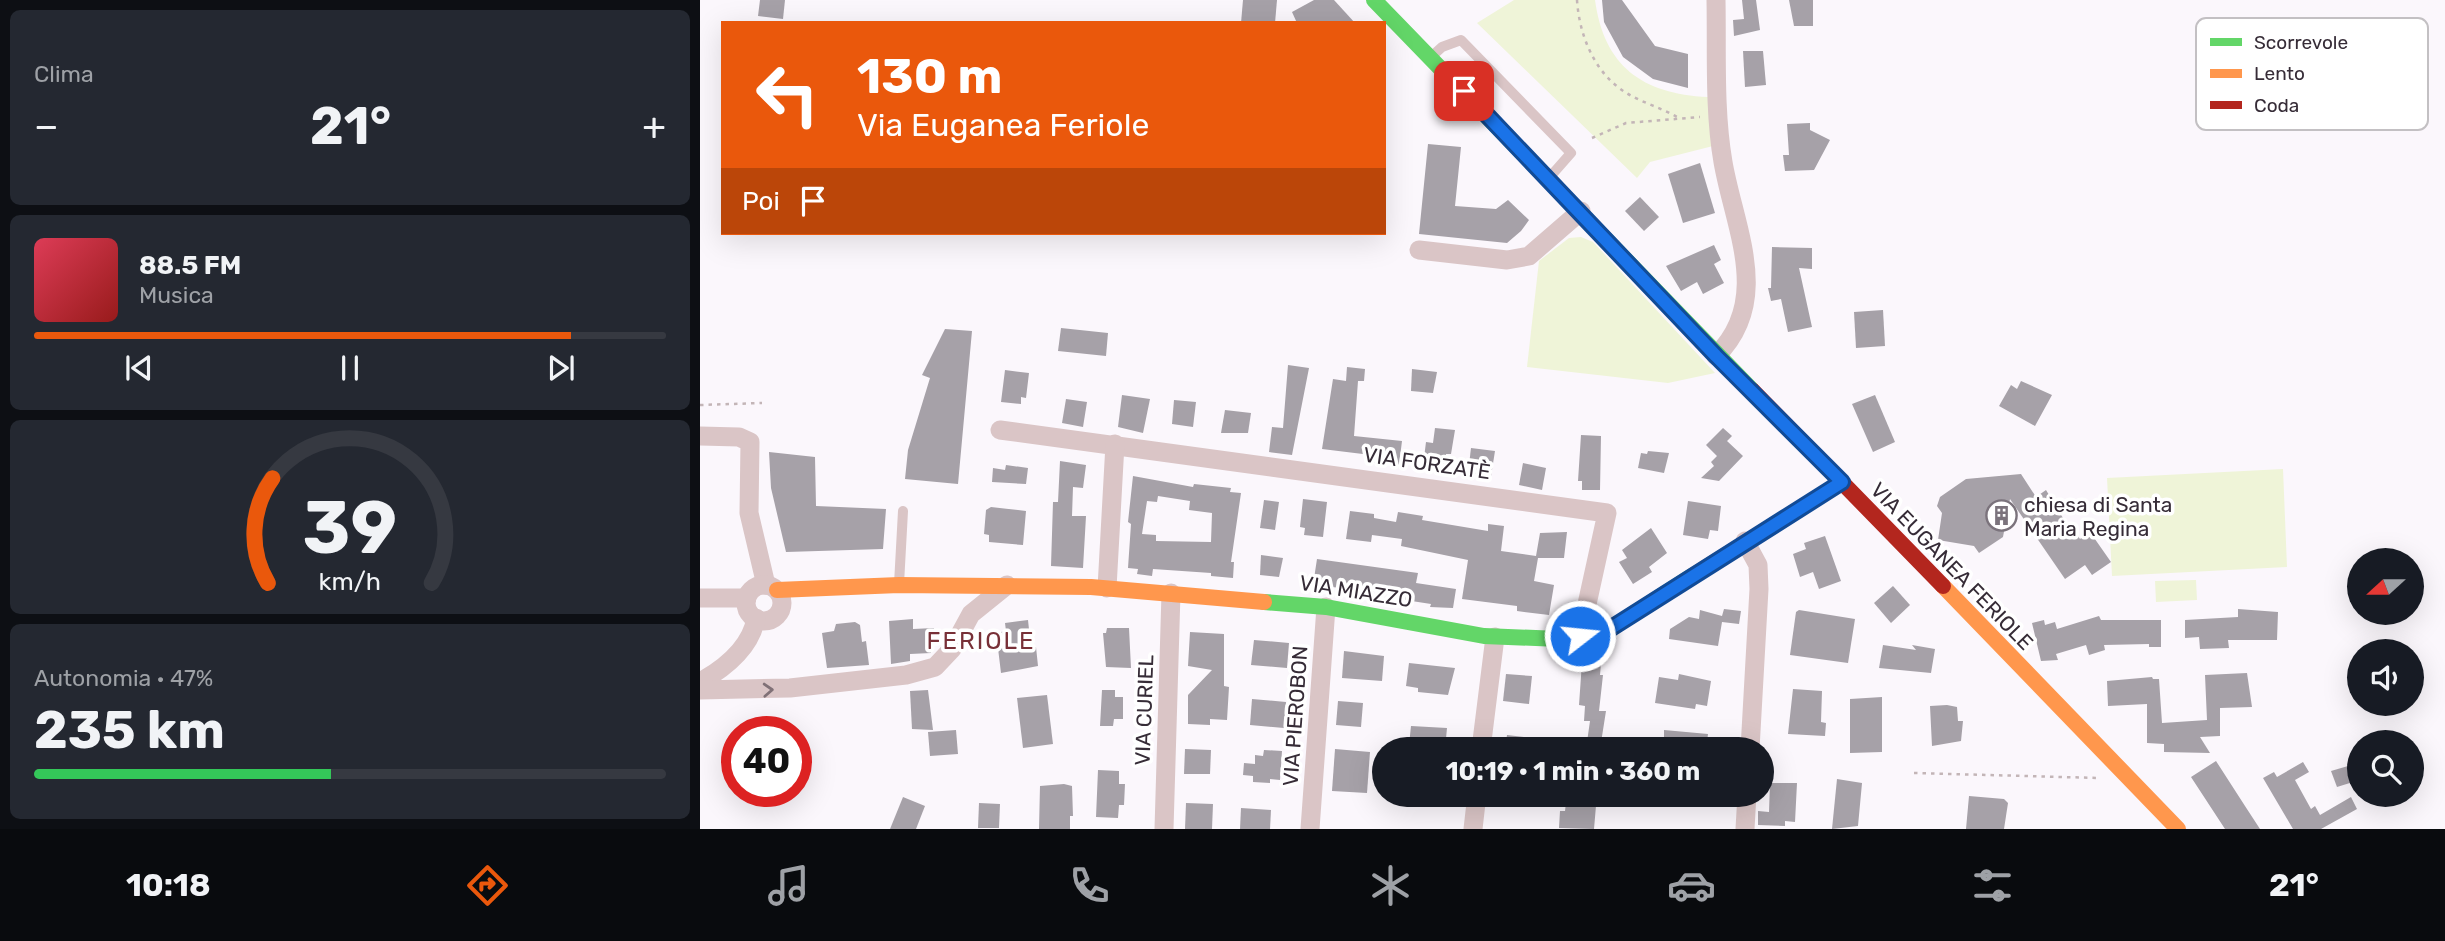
<!DOCTYPE html>
<html lang="it">
<head>
<meta charset="utf-8">
<style>
  :root { --surface:#171b24; --page:#242831; --text:#f1f3f6; --muted:#9ea1a6; --line:#363941; --accent:#ea580c }
  body { margin:0; font-family:Rubik,sans-serif; background:var(--page); color:var(--text); height:100vh; display:flex; flex-direction:column; font-size:26px; white-space:nowrap }
  * { box-sizing:border-box; margin:0 }
  p { font-size:23px; color:var(--muted) }
  .icon { flex:none; width:38px; height:38px; fill:none; stroke:currentColor; stroke-width:2; stroke-linecap:round; stroke-linejoin:round }
  .map { position:relative; flex:1; overflow:hidden }
  .panel { display:flex; flex-direction:column; gap:10px; padding:10px; background:#0d0f14; width:700px }
  .panel>* { flex:none }
  .top-card { position:absolute; left:21px; top:21px; width:665px; height:214px; border-radius:0px; box-shadow:0 7px 28px #0002; background:#ea580c; color:#fff; overflow:hidden }
  .needle { width:46px; rotate:249deg }
  .buttons { position:absolute; left:1647px; top:548px; display:grid; gap:14px }
  .buttons a { display:grid; place-items:center; width:77px; height:77px; border-radius:50%; background:var(--surface); box-shadow:0 7px 28px #0002; font-size:35px }
  .speed { position:absolute; left:21px; top:716px; display:flex; gap:14px; font-size:35px; font-weight:700; text-align:center }
  .speed>* { display:grid; place-content:center; width:91px; height:91px; border-radius:50%; background:var(--surface); box-shadow:0 7px 28px #0002; line-height:1 }
  .speed .limit { border:10px solid #d22; background:#fff; color:#111 }
  .pin { position:absolute; display:grid; place-items:center; width:60px; height:60px; color:#fff; margin:-30px; border-radius:14px; box-shadow:0 4px 10px #0006 }
  .me { position:absolute; width:77px; margin:-38px; rotate:74deg; stroke-linejoin:round; filter:drop-shadow(0 0 5px #0008) }
  .turn { display:flex; align-items:center; gap:24px; height:147px; padding:0 21px; font-size:32px }
  .turn .icon { width:91px; height:91px; stroke-width:2.5 }
  .turn b { display:block; font-size:49px; line-height:60px }
  .then { display:flex; align-items:center; height:66px; padding:0 21px; background:#0003; gap:14px; font-size:26px }
  .big { font-size:52px; font-weight:700; line-height:1.1 }
  .panel .widget { flex:1; display:flex; flex-direction:column; justify-content:center; gap:10px; min-width:0; padding:0 24px; border-radius:10px; background:var(--page) }
  .panel .dial { align-items:center; gap:0 }
  .dial svg { height:182px; overflow:visible; fill:none; stroke:var(--line); stroke-width:7; stroke-linecap:round; text-anchor:middle }
  .dial text { fill:var(--text); stroke:none }
  .song { display:flex; align-items:center; gap:21px }
  .cover { width:84px; height:84px; border-radius:10px; background:linear-gradient(135deg,hsl(350 70% 55%),hsl(0 70% 35%)) }
  .played { height:7px; border-radius:4px; background:linear-gradient(90deg,var(--accent) 85%,var(--line) 85%) }
  .keys { display:flex; justify-content:space-around; direction:ltr }
  .heat { display:flex; justify-content:space-between; align-items:center; font-size:38px; direction:ltr }
  .charge { height:10px; border-radius:5px; background:linear-gradient(90deg,#34c759 47%,var(--line) 0) }
  .trip { position:absolute; left:672px; top:737px; width:402px; height:70px; border-radius:35px; background:var(--surface); box-shadow:0 7px 28px #0002; font-weight:700; line-height:70px; text-align:center }
  .tab-bar { display:flex; height:112px; justify-content:space-around; align-items:center; background:#090b0e; color:var(--muted) }
  .tab-bar .icon { width:49px; height:49px }
  .tab-bar .selected { color:var(--accent) }
  .tab-bar b { font-size:32px; color:var(--text) }
  main { display:flex; flex:1; min-height:0 }
  .map>svg:first-child { display:block }
  .green { fill:#eff4d8 }
  .building { fill:#a6a1a8; fill-rule:evenodd }
  .lines { fill:none; stroke-linecap:round; stroke-linejoin:round }
  .path { stroke:#c3b5b7; stroke-width:2.5; stroke-dasharray:3.5 5; stroke-linecap:butt }
  .lane { stroke:#dac5c6; stroke-width:10 }
  .street { stroke:#dac5c6; stroke-width:19 }
  .fast { stroke:#63d668; stroke-width:16 }
  .slow { stroke:#ff974d; stroke-width:16 }
  .jam { stroke:#b3261e; stroke-width:16 }
  .oneway { stroke:#807177 }
  .route-casing { stroke:#114b97; stroke-width:18 }
  .route { stroke:#1a73e8; stroke-width:12 }
  .labels { text-anchor:middle; dominant-baseline:central; stroke-width:7; stroke-linejoin:round; paint-order:stroke }
  .street-label { font-size:21px; fill:#362c37; stroke:#fff }
  .poi-label { font-size:21px; fill:#362c37; stroke:#fff; text-anchor:start }
  .quarter-label { font-size:24px; letter-spacing:2px; fill:#783037; stroke:#fff }
  .key { fill:#fff; stroke:#c3c0c3; stroke-width:2 }
  .key-label { font-size:19px; fill:#362c37 }
</style>
</head>
<body>
<main>
<section class="panel">
<div class="widget"><p>Clima</p>
<div class="heat"><a>−</a><b class="big">21°</b><a>+</a></div>
</div>
<div class="widget">
<div class="song"><i class="cover"></i><div><b>88.5 FM</b><p>Musica</p></div></div>
<div class="played"></div>
<div class="keys"><svg class="icon" aria-label="previous" viewBox="0 0 24 24"><path d="M18 5L8 12l10 7zM5 5v14"/></svg><svg class="icon" aria-label="pause" viewBox="0 0 24 24"><path d="M8 5v14M16 5v14"/></svg><svg class="icon" aria-label="next" viewBox="0 0 24 24"><path d="M6 5l10 7-10 7zM19 5v14"/></svg></div>
</div>
<div class="widget dial"><svg viewBox="0 0 100 80">
<path d="M14 69A42 42 0 1 1 86 69"/>
<path d="M14 69A42 42 0 0 1 16 23" stroke="#ea580c"/>
<text x="50" y="56" font-size="32" font-weight="700">39</text>
<text x="50" y="72" font-size="11">km/h</text>
</svg></div>
<div class="widget"><p>Autonomia · 47%</p><b class="big">235 km</b><div class="charge"></div></div>
</section>
<div class="map">
<svg width="1745" height="829" viewBox="0 0 1745 829">
  <rect width="100%" height="100%" fill="#fbf7fc"/>
  <g class="green">
    <path d="M814,0H895C904,66 942,94 1008,97L1013,146L950,162L937,178L777,23Z"/>
    <path d="M881,237L893,242L1015,373L968,383L827,367L839,261L869,238Z"/>
    <path d="M1583,469L1587,567L1412,576L1407,478Z"/>
    <path d="M1496,580L1497,600L1456,602L1455,581Z"/>
  </g>
  <g class="building">
    <path d="M60,0H85L83,19L58,16Z"/>
    <path d="M543,0H577L575,23H541Z"/>
    <path d="M614,0H634L655,23H597L592,12Z"/>
    <path d="M902,0H922L955,46L988,54V88L953,79L923,57L904,22Z"/>
    <path d="M1042,0H1056L1060,30L1034,36L1033,20L1044,19Z"/>
    <path d="M1089,0H1113V26H1094Z"/>
    <path d="M1043,51H1063L1066,85L1045,87Z"/>
    <path d="M1110,123V130L1130,140L1114,170L1085,171L1083,155H1089L1087,124Z"/>
    <path d="M728,144L761,147L755,206L796,209L808,200L829,220L821,231L807,243L719,234Z"/>
    <path d="M1000,163L1015,213L983,223L968,174Z"/>
    <path d="M940,197L959,217L944,231L925,211Z"/>
    <path d="M1014,245L1021,260L1014,264L1024,283L1003,294L997,282L981,291L966,266Z"/>
    <path d="M1072,247L1112,248V269L1099,268L1112,327L1088,332L1081,299L1071,301L1068,288H1071Z"/>
    <path d="M1183,310L1185,346L1156,348L1154,312Z"/>
    <path d="M361,328L408,333L406,356L358,351Z"/>
    <path d="M245,329L272,331L258,484L205,479L208,450L230,378L222,375Z"/>
    <path d="M588,365L609,368L592,455L569,452L572,427L583,428Z"/>
    <path d="M647,367L665,369L664,381H658L654,436L702,441L699,465L670,462L671,455L622,449L633,379L646,381Z"/>
    <path d="M712,369L737,372L733,393L711,391Z"/>
    <path d="M305,370L329,373L326,398L321,397V404L301,402Z"/>
    <path d="M1321,381L1352,395L1335,426L1299,406L1311,385L1317,389Z"/>
    <path d="M422,395L450,399L443,433L418,427Z"/>
    <path d="M1175,395L1195,442L1173,452L1152,404Z"/>
    <path d="M366,399L387,402L383,427L362,423Z"/>
    <path d="M474,400L496,402L493,427L472,424Z"/>
    <path d="M525,410L551,413L548,433H521Z"/>
    <path d="M735,428L755,430L751,454H746L744,469L723,466L726,442L733,443Z"/>
    <path d="M1023,428L1032,436L1027,441L1043,456L1019,481L1001,478L1014,466L1011,462L1017,456L1006,445Z"/>
    <path d="M881,435L901,436L900,490H882V481H878Z"/>
    <path d="M771,448L795,451L791,476L768,473Z"/>
    <path d="M948,451L969,453L964,473L938,468L941,453L947,454Z"/>
    <path d="M69,452L115,457L116,506L186,509L183,549L86,552L71,488Z"/>
    <path d="M360,461L386,465L383,488L373,487L372,516H386L383,568L351,566L353,502H358Z"/>
    <path d="M823,463L846,468L842,490L819,485Z"/>
    <path d="M306,465L328,468L326,484L292,482L293,468L305,470Z"/>
    <path d="M1321,474L1336,497L1346,490L1369,528L1371,526L1380,539L1390,532L1411,562L1392,575L1385,565L1365,579L1310,499L1303,537L1279,553L1274,546L1238,540L1242,513L1237,506L1240,497L1266,479Z"/>
    <path d="M433,476L493,487L494,484L531,488L530,492L541,493L531,562H534L533,578L511,576V573L453,569L452,576L437,574L438,569L428,568L431,524L428,522ZM458,496L490,501L489,510L512,513L511,542L456,541V535L442,534L447,501L457,502Z"/>
    <path d="M603,499L627,502L623,537L604,535L605,528L600,527Z"/>
    <path d="M564,500L579,502L575,530L560,528Z"/>
    <path d="M988,501L1021,506L1018,531L1010,530L1008,539L983,535Z"/>
    <path d="M291,507L326,511L323,545L289,542V535L284,534L286,510Z"/>
    <path d="M650,511L674,514V518L696,522L698,512L723,516L722,520L788,531V524L804,526L801,551L836,556L840,533L867,532L864,558H838L834,581L854,585L849,615L817,611V606L762,599L768,560L701,546L702,539L672,535L671,542L646,539Z"/>
    <path d="M951,528L967,553L949,567L952,572L933,584L919,562L927,558L922,550Z"/>
    <path d="M1125,536L1141,581L1119,589L1113,572L1100,577L1093,554L1106,549L1104,543Z"/>
    <path d="M561,555L583,558L579,577L560,575Z"/>
    <path d="M617,559L718,573L716,583L756,589L753,608L730,607L731,604L705,600L706,595L613,585Z"/>
    <path d="M1193,586L1210,605L1191,623L1174,603Z"/>
    <path d="M1024,609L1041,611L1039,624L1022,622L1018,646L969,639L970,629L989,617L999,619L1000,610L1022,616Z"/>
    <path d="M1538,609L1578,612L1577,640H1528L1529,648L1500,649L1499,637L1485,638V620L1538,617Z"/>
    <path d="M1099,610L1155,619L1148,663L1090,655L1096,612Z"/>
    <path d="M1399,616L1401,620H1461V647H1449V644L1404,645L1405,650L1389,655L1386,645L1356,654L1358,660L1341,661L1332,623L1344,620L1345,625L1355,622L1357,629Z"/>
    <path d="M213,619V629L234,628L235,645H230L231,653L210,654V661L191,664L189,621Z"/>
    <path d="M328,620L331,648L336,647L338,666L301,673L297,640H301V632L306,631L305,623Z"/>
    <path d="M155,622L160,625L162,642L166,641L169,665L127,668L122,633L134,631L136,624Z"/>
    <path d="M407,628H429L431,668L406,667L403,633H406Z"/>
    <path d="M490,632L524,634V686L529,687L527,720L510,719V725L488,724V695L512,670L488,666Z"/>
    <path d="M554,640L589,643L587,668L551,665Z"/>
    <path d="M1183,645L1216,650L1212,645L1235,649L1231,673L1179,668Z"/>
    <path d="M644,651L684,656L682,681L642,678Z"/>
    <path d="M882,662L901,664L900,675H903L899,711H906L900,749H886L890,721H884L885,706L879,705Z"/>
    <path d="M709,663L755,668L748,695L718,692V688L706,686Z"/>
    <path d="M1547,673L1552,707L1520,708V736L1500,737L1510,753L1464,752V744L1447,743V704L1408,706L1407,681L1452,677L1453,679H1459L1462,723L1507,720L1505,675Z"/>
    <path d="M806,674L832,676L829,704L803,701Z"/>
    <path d="M979,674L1011,681L1007,706L996,704L995,709L955,703L959,677L978,680Z"/>
    <path d="M1093,689L1122,691L1121,722L1126,723L1125,736L1088,734Z"/>
    <path d="M228,690L233,730L212,729L210,691Z"/>
    <path d="M402,690H415V697H423V719H414L413,726H400Z"/>
    <path d="M347,695L353,744L323,748L317,698Z"/>
    <path d="M1182,697V752L1150,753V699Z"/>
    <path d="M552,699L586,702L584,728L550,725Z"/>
    <path d="M638,701L663,703L661,727L636,725Z"/>
    <path d="M1247,705L1257,707L1258,721H1263L1261,741L1232,746L1230,706Z"/>
    <path d="M711,726L747,728L745,749H718V746L709,745Z"/>
    <path d="M256,730L258,754L230,756L228,732Z"/>
    <path d="M964,730L1008,734L1006,749H953L954,737L964,738Z"/>
    <path d="M807,735L856,741V749H805Z"/>
    <path d="M485,749L511,750L510,774H484Z"/>
    <path d="M635,749L670,752L667,793L632,791Z"/>
    <path d="M564,750L582,751L580,780L570,779V783L553,782V776L543,775L544,763L555,764V755L563,756Z"/>
    <path d="M1516,761L1545,806L1560,829H1525L1491,777Z"/>
    <path d="M1603,762L1609,772L1595,780L1611,809L1615,806L1620,815L1651,797L1657,809L1621,829H1593L1563,778L1574,772L1577,777Z"/>
    <path d="M1648,766L1653,782L1637,787L1631,771Z"/>
    <path d="M398,770L419,771V784H425L424,805H419L418,818L396,817Z"/>
    <path d="M1137,779L1162,783L1158,826L1132,829Z"/>
    <path d="M1070,783H1097L1095,822L1085,821V826L1058,825V811L1069,812Z"/>
    <path d="M364,784L372,786L373,816H370V829H339L340,786Z"/>
    <path d="M792,794H836L835,807L792,803Z"/>
    <path d="M867,794H897L894,829L859,828L860,811H865Z"/>
    <path d="M1269,796L1304,799L1308,803L1304,829H1266Z"/>
    <path d="M203,797L225,806L216,829H190Z"/>
    <path d="M279,803L300,804L299,828H278Z"/>
    <path d="M486,803L513,804L512,829H485Z"/>
    <path d="M541,808L571,810L570,829H540Z"/>
  </g>
  <g class="lines">
    <g class="path">
      <path d="M877,0C879,32 892,67 918,87C935,101 958,106 977,117"/>
      <path d="M892,138L926,123L1000,117"/>
      <path d="M0,405L62,403"/>
      <path d="M1214,773L1399,778"/>
    </g>
    <g class="lane">
      <path d="M731,57L742,47L761,40L871,153L849,178"/>
      <path d="M199,584L203,511"/>
    </g>
    <g class="street">
      <path d="M719,250L807,260L829,256L881,211"/>
      <path d="M1016,356C1073,300 1034,227 1023,162C1014,110 1017,53 1016,0"/>
      <path d="M300,430L907,513L880,636"/>
      <path d="M0,436L39,437L50,442L49,513L66,585"/>
      <path d="M1045,541L1058,565L1059,589L1050,749"/>
      <circle cx="64" cy="603" r="18"/>
      <path d="M407,588L415,444"/>
      <path d="M0,598H47"/>
      <path d="M0,682C25,668 51,647 56,618"/>
      <path d="M0,690L90,688L206,675L235,667L252,649L271,614L307,585"/>
      <path d="M781,749L795,637"/>
      <path d="M464,829L471,593"/>
      <path d="M610,829L626,607"/>
      <path d="M773,829L777,794"/>
      <path d="M1045,829L1047,794"/>
    </g>
    <g class="fast">
      <path d="M674,0L1052,390"/>
      <path d="M564,602L626,607L784,636L859,639L905,632L992,576"/>
    </g>
    <g class="slow">
      <path d="M992,576L1142,482"/>
      <path d="M1243,586L1478,829"/>
      <path d="M77,590L199,585L391,587L564,602"/>
    </g>
    <path class="jam" d="M1052,390L1243,586"/>
  </g>
  <defs><path id="oneway-chevron" d="M-2-3.5L2.5 0L-2 3.5" fill="none" stroke-width="1.6" stroke-linecap="round" stroke-linejoin="round" transform="scale(1.75)"/></defs>
  <use class="oneway" href="#oneway-chevron" transform="translate(68 690) rotate(-3)"/>
  <g class="lines">
    <defs>
      <path id="route" d="M764,91L1016,356L1142,482L905,632L880,636"/>
    </defs>
    <use href="#route" class="route-casing"/>
    <use href="#route" class="route"/>
  </g>
  <defs>
    <symbol id="building-ring" viewBox="-11 -11 22 22"><circle r="9.5" fill="#fff" stroke="#7b737c" stroke-width="1.5"/><path d="M-4-6H4V6H1V3H-1V6H-4ZM-2.5-4.3h1.7v1.8h-1.7ZM.8-4.3h1.7v1.8H.8ZM-2.5-1h1.7V.8h-1.7ZM.8-1h1.7V.8H.8Z" fill="#7b737c"/></symbol>
  </defs>
  <g fill-rule="evenodd">
    <use href="#building-ring" x="1284" y="498" width="35" height="35"/>
  </g>
  <g class="labels">
    <g class="street-label">
      <text transform="translate(727 463) rotate(8)">VIA FORZATÈ</text>
      <text transform="translate(1252 566) rotate(46)">VIA EUGANEA FERIOLE</text>
      <text transform="translate(656 591) rotate(9)">VIA MIAZZO</text>
      <text transform="translate(444 710) rotate(-88)">VIA CURIEL</text>
      <text transform="translate(595 716) rotate(-86)">VIA PIEROBON</text>
    </g>
    <g class="poi-label">
      <text x="1324" y="504">chiesa di Santa<tspan x="1324" dy="24">Maria Regina</tspan></text>
    </g>
    <g class="quarter-label">
      <text x="281" y="641">FERIOLE</text>
    </g>
  </g>
  <rect x="1496" y="18" width="232" height="112" rx="10" class="key"/>
  <rect x="1510" y="38" width="32" height="8" fill="#63d668"/>
  <rect x="1510" y="69" width="32" height="9" fill="#ff974d"/>
  <rect x="1510" y="101" width="32" height="8" fill="#b3261e"/>
  <g class="key-label">
    <text x="1554" y="49">Scorrevole</text>
    <text x="1554" y="80">Lento</text>
    <text x="1554" y="112">Coda</text>
  </g>
</svg>
<div class="buttons">
<a><svg class="needle" viewBox="-14 -14 28 28"><path d="M0-13l5 13h-10z" fill="#e53935"/><path d="M0 13l5-13h-10z" fill="#9ea1a6"/></svg></a>
<a><svg class="icon" aria-label="sound" viewBox="0 0 24 24"><path d="M4 9h4l5-4v14l-5-4H4zM17 9q2 3 0 6"/></svg></a>
<a><svg class="icon" aria-label="search" viewBox="0 0 24 24"><circle cx="10" cy="10" r="6"/><path d="M15 15l6 6"/></svg></a>
</div>
<div class="speed"><div class="limit">40</div></div>
<div class="pin" style="left:764px;top:91px;background:#d93025"><svg class="icon" aria-label="arrive" viewBox="0 0 24 24"><path d="M6 21V4h12l-3 4 3 4H6"/></svg></div>
<svg class="me" style="left:880px;top:636px" viewBox="-20 -20 40 40"><circle r="17" fill="#1a73e8" stroke="#fff" stroke-width="3"/><path d="M0-11L8 9 0 5-8 9z" fill="#fff"/></svg>
<div class="trip">10:19 · 1 min · 360 m</div>
<div class="top-card">
<div class="turn"><svg class="icon" aria-label="left" viewBox="0 0 24 24"><path d="M17 20v-9H6M10 6l-5 5 5 5"/></svg><div><b>130 m</b>Via Euganea Feriole</div></div>
<div class="then">Poi<svg class="icon" aria-label="arrive" viewBox="0 0 24 24"><path d="M6 21V4h12l-3 4 3 4H6"/></svg></div>
</div>
</div>
</main>
<nav class="tab-bar">
<b>10:18</b>
<svg class="icon selected" aria-label="directions" viewBox="0 0 24 24"><path d="M12 3l9 9-9 9-9-9zM9 14v-3h6M13 9l2 2-2 2"/></svg>
<svg class="icon" aria-label="music" viewBox="0 0 24 24"><path d="M9 18V5l10-2v13"/><circle cx="6" cy="18" r="3"/><circle cx="16" cy="16" r="3"/></svg>
<svg class="icon" aria-label="phone" viewBox="0 0 24 24"><path d="M5 4h4l2 5-3 2q2 4 5 5l2-3 5 2v4C11 20 4 13 5 4z"/></svg>
<svg class="icon" aria-label="climate" viewBox="0 0 24 24"><path d="M12 3v18M4 7l16 10M4 17L20 7"/></svg>
<svg class="icon" aria-label="car" viewBox="0 0 24 24"><path d="M5 17H2v-5l4-1 3-4h7l3 4 3 1v5h-3M9 17h6M6 11h13"/><circle cx="7" cy="17" r="2"/><circle cx="17" cy="17" r="2"/></svg>
<svg class="icon" aria-label="filters" viewBox="0 0 24 24"><path d="M4 7h16M4 17h16"/><circle cx="9" cy="7" r="2"/><circle cx="15" cy="17" r="2"/></svg>
<b>21°</b>
</nav>
</body>
</html>
